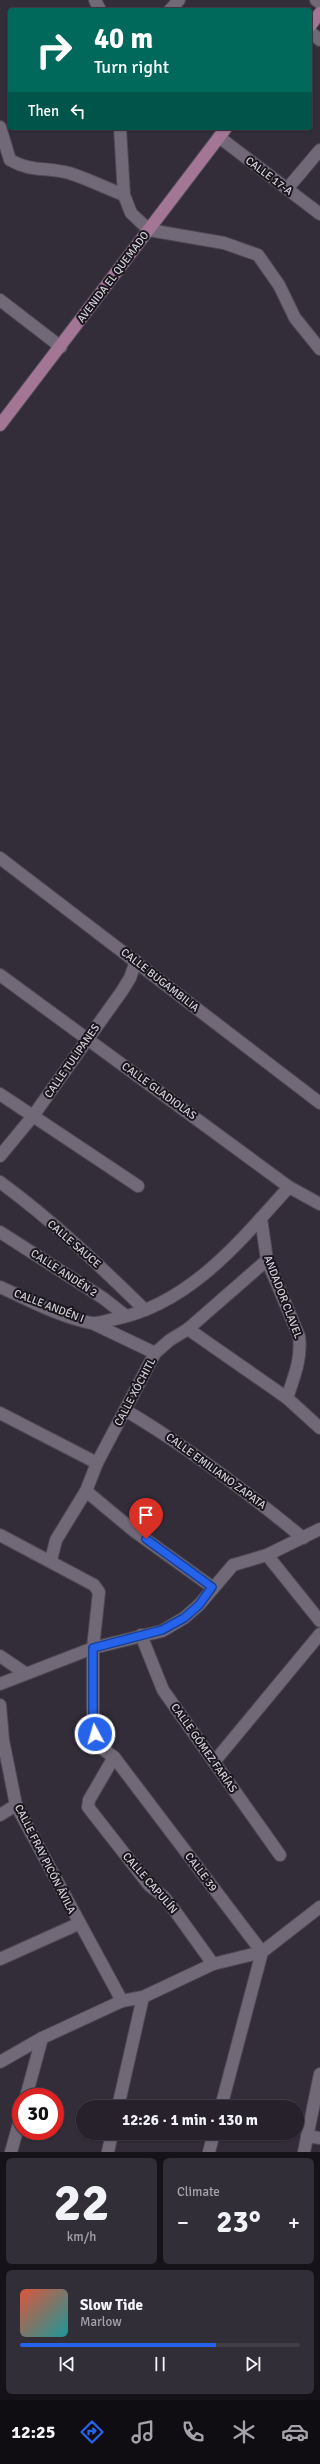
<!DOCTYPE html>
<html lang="en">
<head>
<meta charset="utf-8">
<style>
  :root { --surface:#26212b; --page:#322e37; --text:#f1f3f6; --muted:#a4a3a9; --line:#423e47; --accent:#2563eb }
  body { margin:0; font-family:Signika,sans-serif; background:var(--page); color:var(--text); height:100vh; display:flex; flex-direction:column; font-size:15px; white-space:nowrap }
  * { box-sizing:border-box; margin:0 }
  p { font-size:13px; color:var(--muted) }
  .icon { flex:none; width:22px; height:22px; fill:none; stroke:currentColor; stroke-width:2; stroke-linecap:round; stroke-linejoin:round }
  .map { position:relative; height:2152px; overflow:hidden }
  .panel { display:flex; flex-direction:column; gap:6px; padding:6px; background:#151218; flex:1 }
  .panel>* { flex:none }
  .banner { position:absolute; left:8px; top:8px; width:304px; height:122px; border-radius:4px; box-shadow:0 1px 3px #0004,0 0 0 1px var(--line); background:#00695c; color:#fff; overflow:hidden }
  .speed { position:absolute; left:12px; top:2088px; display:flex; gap:8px; font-size:20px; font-weight:700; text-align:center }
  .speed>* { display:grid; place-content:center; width:52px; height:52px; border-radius:50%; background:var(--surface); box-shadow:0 1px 3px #0004,0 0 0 1px var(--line); line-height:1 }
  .speed .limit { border:6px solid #d22; background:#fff; color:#111 }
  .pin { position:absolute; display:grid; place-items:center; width:34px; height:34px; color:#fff; margin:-41px -17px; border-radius:50% 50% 50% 0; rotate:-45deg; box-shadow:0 0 4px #0007 }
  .pin .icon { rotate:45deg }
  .me { position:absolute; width:44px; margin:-22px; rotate:354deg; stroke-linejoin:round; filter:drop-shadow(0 0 3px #0008) }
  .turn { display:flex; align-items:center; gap:14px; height:84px; padding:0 20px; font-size:18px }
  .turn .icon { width:52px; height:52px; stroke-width:2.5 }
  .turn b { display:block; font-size:28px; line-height:34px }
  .then { display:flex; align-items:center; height:38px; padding:0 20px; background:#0003; gap:8px; font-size:15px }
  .big { font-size:30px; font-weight:800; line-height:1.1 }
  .panel .card { flex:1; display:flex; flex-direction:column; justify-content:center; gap:6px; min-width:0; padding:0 14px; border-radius:6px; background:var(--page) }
  .panel .dial { align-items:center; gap:0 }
  .dial b { font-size:52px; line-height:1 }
  .song { display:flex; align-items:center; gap:12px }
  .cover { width:48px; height:48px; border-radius:6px; background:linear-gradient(135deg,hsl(10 70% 55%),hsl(180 70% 35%)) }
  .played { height:4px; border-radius:2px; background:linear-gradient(90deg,var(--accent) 70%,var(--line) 70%) }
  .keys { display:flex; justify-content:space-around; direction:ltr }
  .heat { display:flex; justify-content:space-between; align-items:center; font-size:22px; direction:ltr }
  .panel .tiles { flex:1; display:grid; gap:6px; grid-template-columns:1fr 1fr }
  .card:last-child { grid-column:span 2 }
  .trip { position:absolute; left:76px; top:2100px; width:228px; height:40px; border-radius:20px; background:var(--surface); box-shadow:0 1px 3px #0004,0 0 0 1px var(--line); font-weight:800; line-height:40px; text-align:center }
  .tabs { display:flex; height:64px; justify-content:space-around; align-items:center; background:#0f0d11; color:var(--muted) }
  .tabs .icon { width:28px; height:28px }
  .tabs .on { color:var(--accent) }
  .tabs b { font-size:18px; color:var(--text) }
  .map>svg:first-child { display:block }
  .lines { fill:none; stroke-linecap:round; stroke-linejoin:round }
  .minor-casing { stroke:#4e4954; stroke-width:14 }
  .major-casing { stroke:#4e4954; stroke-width:14 }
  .minor { stroke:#716978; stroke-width:12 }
  .major { stroke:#a37695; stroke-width:12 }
  .route-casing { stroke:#184099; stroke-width:10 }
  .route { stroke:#2563eb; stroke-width:7 }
  .labels { text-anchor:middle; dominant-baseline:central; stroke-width:4; stroke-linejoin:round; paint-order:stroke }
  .street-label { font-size:11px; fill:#d5d1da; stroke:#19161c }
</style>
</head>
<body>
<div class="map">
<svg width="320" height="2152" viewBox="0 0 320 2152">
  <rect width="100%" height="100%" fill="#332c39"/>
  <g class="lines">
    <defs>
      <g id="minor">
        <path d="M95,0L100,10"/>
        <path d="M316,0L320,3"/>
        <path d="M170,10L179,0"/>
        <path d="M310,32L320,40"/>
        <path d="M0,127L10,160C31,172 47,167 69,173C88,179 106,188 124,195"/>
        <path d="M120,128L124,195L131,213L149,230L224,243L258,255L279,285L295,318L320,349"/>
        <path d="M219,137L320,214"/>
        <path d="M287,189L320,150"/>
        <path d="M0,300L61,347"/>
        <path d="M0,858L320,1103"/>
        <path d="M0,975L289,1187L320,1204"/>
        <path d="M0,1094L138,1186"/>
        <path d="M0,1156L33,1116L122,991L130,978L136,961"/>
        <path d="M0,1182C52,1220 99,1265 145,1310"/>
        <path d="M261,1218L267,1260L299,1336C302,1358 294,1377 287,1398"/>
        <path d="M0,1232L103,1298L126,1316"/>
        <path d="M0,1287C29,1300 60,1317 91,1323C98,1324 108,1320 115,1319C190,1304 240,1241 289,1187"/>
        <path d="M92,1323L155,1353"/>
        <path d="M188,1329L287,1398L320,1428"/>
        <path d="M125,1410C189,1448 246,1491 303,1538"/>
        <path d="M0,1413L97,1463"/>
        <path d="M86,1491L134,1531L212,1587"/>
        <path d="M0,1535L94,1585L99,1592L93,1648V1719L95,1734L101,1748L114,1757L262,1952L221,2107"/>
        <path d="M267,1555L320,1621"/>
        <path d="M51,1560L56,1540L86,1491L97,1463L155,1353L170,1340L188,1329L267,1260"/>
        <path d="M141,1635L163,1690L280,1855"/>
        <path d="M0,1656L25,1673"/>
        <path d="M0,1684L93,1648L162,1631L184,1618L199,1605L233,1565L267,1555L320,1529"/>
        <path d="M0,1705L3,1740L16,1805L122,2001"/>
        <path d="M114,1757L89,1800L88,1807L149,1885L164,1897L175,1911L213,1964"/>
        <path d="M214,1762L320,1634"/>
        <path d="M0,1815L16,1805"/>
        <path d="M0,1959L78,1924"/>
        <path d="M0,2062L42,2038L122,2001L143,1997L213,1964L262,1952L320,1907"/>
        <path d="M26,2097L42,2038"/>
        <path d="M118,2107L143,1997"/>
        <path d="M307,2136L320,2138"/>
        <path d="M11,2152L21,2116"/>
        <path d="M108,2152L112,2133"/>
        <path d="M209,2152L214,2133"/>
        <path d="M304,2152L320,2074"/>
      </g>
      <g id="major">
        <path d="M310,26L320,13"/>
        <path d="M0,425L226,128"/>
      </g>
    </defs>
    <use href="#minor" class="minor-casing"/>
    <use href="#major" class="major-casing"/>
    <use href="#minor" class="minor"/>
    <use href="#major" class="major"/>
  </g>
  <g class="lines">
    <defs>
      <path id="route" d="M95,1734L93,1719V1648L162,1630L184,1618L199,1605L212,1587L146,1539"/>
    </defs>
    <use href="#route" class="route-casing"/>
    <use href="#route" class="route"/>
  </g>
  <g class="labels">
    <g class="street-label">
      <text transform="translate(269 176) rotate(37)">CALLE 17-A</text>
      <text transform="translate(113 277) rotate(-53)">AVENIDA EL QUEMADO</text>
      <text transform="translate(160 980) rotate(38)">CALLE BUGAMBILIA</text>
      <text transform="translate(72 1061) rotate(-55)">CALLE TULIPANES</text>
      <text transform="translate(159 1091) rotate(36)">CALLE GLADIOLAS</text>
      <text transform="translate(74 1244) rotate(41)">CALLE SAUCE</text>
      <text transform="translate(64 1273) rotate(33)">CALLE ANDÉN 2</text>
      <text transform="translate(283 1297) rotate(69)">ANDADOR CLAVEL</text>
      <text transform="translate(49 1306) rotate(21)">CALLE ANDÉN I</text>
      <text transform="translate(135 1392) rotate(-62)">CALLE XÓCHITL</text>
      <text transform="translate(216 1471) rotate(36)">CALLE EMILIANO ZAPATA</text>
      <text transform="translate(204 1748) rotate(55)">CALLE GÓMEZ FARÍAS</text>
      <text transform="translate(45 1859) rotate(63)">CALLE FRAY PICÓN ÁVILA</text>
      <text transform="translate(201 1872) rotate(53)">CALLE 39</text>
      <text transform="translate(150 1883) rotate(49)">CALLE CAPULÍN</text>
    </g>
  </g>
</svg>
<div class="speed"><div class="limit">30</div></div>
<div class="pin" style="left:146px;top:1539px;background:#d93025"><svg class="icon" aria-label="arrive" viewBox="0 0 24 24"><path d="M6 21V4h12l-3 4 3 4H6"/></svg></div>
<svg class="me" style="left:95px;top:1734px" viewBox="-20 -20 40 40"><circle r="17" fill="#2563eb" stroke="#fff" stroke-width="3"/><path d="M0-11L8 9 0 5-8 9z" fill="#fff"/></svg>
<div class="trip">12:26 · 1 min · 130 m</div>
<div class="banner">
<div class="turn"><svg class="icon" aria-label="right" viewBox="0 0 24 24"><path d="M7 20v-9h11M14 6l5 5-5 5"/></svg><div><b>40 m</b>Turn right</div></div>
<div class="then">Then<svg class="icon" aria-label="left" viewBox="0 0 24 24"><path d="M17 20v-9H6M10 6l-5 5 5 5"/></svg></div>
</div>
</div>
<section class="panel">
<div class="tiles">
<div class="card dial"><b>22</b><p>km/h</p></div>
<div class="card"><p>Climate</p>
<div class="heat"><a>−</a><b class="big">23°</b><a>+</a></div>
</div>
<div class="card">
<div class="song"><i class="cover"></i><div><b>Slow Tide</b><p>Marlow</p></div></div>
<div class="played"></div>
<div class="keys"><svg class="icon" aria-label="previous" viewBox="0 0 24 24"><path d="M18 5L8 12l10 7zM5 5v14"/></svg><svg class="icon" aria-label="pause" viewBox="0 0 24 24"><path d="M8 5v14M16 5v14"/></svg><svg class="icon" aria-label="next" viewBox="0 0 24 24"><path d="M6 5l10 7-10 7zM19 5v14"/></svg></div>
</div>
</div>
</section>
<nav class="tabs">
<b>12:25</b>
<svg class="icon on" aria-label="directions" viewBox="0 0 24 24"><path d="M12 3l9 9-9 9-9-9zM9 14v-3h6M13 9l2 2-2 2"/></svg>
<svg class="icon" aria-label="music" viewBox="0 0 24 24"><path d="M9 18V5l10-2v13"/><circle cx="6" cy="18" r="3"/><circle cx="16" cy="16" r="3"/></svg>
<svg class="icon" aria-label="phone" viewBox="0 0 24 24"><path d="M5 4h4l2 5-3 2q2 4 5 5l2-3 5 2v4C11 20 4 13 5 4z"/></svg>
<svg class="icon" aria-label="climate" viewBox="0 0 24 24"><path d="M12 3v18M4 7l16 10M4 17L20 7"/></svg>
<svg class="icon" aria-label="car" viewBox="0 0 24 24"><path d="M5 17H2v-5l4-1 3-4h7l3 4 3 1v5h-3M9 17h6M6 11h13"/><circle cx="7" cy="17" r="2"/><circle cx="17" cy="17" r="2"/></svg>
</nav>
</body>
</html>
